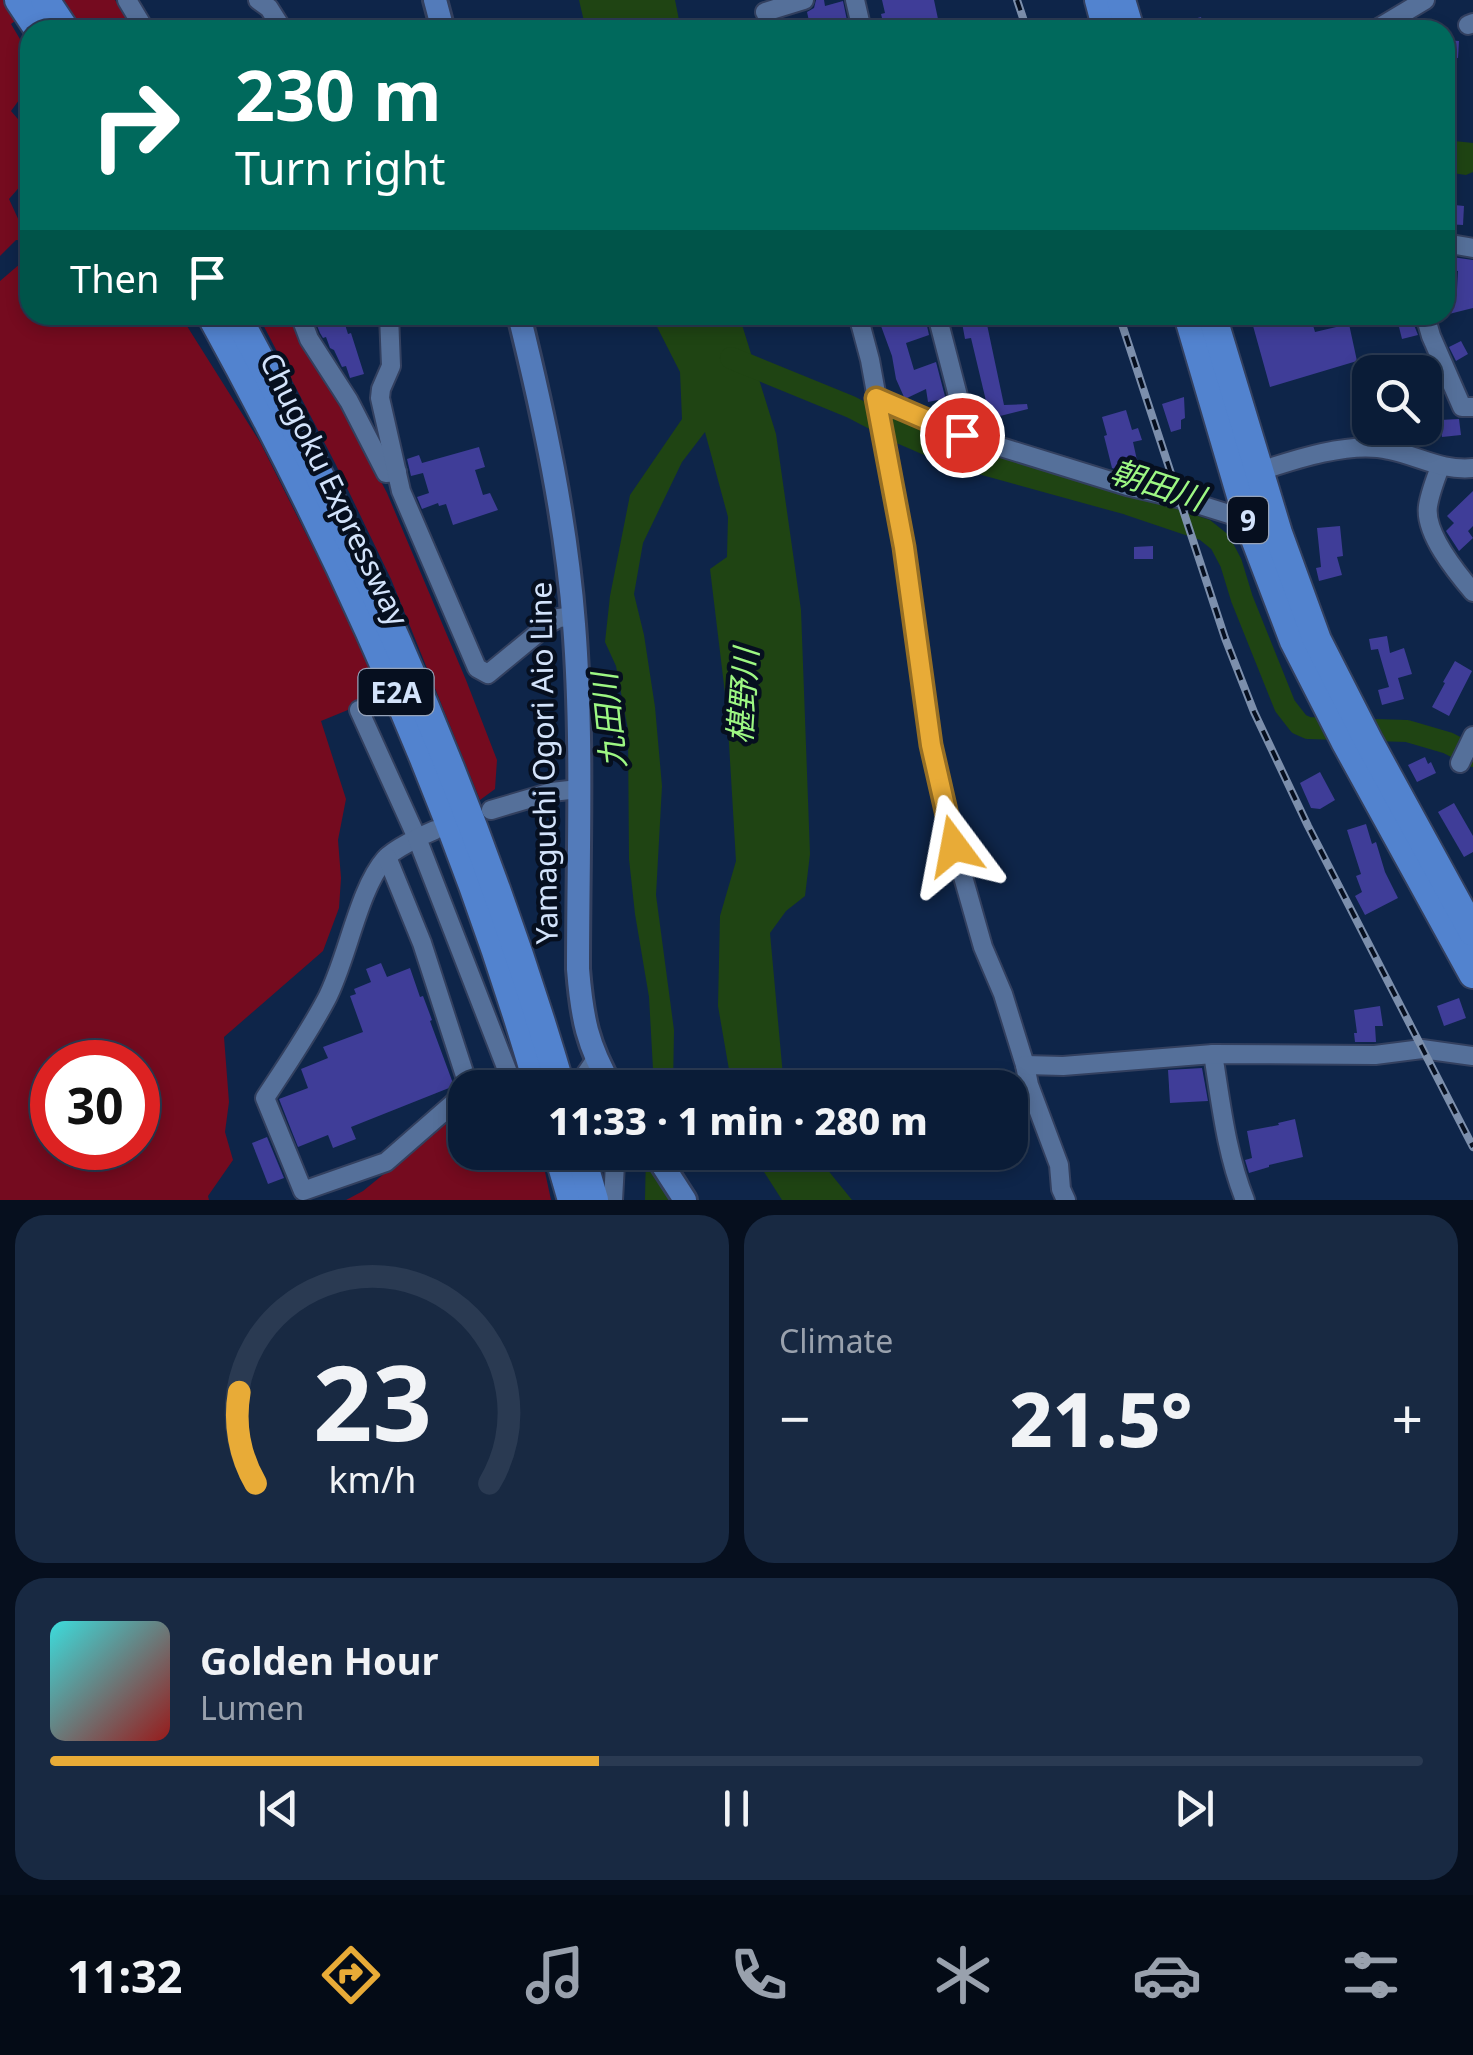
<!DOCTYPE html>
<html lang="en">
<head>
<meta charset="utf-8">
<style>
  :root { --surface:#0a1c37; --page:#182942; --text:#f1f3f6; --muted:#99a1ad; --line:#2a3a52; --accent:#e8ab37 }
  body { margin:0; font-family:"Noto Sans","Noto Sans JP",sans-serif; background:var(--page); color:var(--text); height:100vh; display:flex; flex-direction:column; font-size:38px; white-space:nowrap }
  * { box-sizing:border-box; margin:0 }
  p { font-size:32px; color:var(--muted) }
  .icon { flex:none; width:55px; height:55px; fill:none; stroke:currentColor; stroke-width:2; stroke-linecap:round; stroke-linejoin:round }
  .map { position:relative; height:1200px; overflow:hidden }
  .side { display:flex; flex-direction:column; gap:15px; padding:15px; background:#060f1e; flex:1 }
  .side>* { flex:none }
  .top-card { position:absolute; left:20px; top:20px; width:1435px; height:305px; border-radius:30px; box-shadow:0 5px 15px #0003,0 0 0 2px var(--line); background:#00695c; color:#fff; overflow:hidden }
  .buttons { position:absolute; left:1352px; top:355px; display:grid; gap:20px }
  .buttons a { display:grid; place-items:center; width:90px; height:90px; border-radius:20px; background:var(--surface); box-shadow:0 5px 15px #0003,0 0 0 2px var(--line); font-size:50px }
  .speed { position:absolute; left:30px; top:1040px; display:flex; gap:20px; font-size:50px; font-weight:700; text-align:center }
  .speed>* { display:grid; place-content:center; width:130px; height:130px; border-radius:50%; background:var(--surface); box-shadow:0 5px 15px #0003,0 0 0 2px var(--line); line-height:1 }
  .speed .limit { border:15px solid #d22; background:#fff; color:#111 }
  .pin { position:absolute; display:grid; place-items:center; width:85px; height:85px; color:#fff; margin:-42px; border:5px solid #fff; border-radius:50%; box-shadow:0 2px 10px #0007 }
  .me { position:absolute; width:110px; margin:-55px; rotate:347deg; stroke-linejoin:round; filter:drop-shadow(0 0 8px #0008) }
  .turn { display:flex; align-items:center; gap:35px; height:210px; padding:0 50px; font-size:45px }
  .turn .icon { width:130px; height:130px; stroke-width:2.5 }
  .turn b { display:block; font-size:70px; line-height:85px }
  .then { display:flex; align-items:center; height:95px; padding:0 50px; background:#0003; gap:20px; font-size:38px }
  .big { font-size:75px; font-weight:800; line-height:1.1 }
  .side .widget { flex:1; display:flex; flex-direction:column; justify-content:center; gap:15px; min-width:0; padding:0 35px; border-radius:30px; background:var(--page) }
  .side .dial { align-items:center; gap:0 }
  .dial svg { height:260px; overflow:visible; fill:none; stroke:var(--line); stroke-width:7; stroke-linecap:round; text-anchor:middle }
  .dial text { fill:var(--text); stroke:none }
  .song { display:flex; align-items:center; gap:30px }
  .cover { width:120px; height:120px; border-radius:15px; background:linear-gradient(135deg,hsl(180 70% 55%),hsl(0 70% 35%)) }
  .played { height:10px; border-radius:5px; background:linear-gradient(90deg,var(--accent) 40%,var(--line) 40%) }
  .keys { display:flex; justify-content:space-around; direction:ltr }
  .heat { display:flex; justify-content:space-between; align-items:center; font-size:55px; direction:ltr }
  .side .tiles { flex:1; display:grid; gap:15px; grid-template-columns:1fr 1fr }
  .widget:last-child { grid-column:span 2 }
  .trip { position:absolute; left:448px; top:1070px; width:580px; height:100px; border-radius:30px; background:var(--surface); box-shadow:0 5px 15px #0003,0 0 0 2px var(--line); font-weight:800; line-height:100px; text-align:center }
  .menu { display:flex; height:160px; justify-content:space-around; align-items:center; background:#040b16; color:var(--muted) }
  .menu .icon { width:70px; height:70px }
  .menu .current { color:var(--accent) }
  .menu b { font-size:45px; color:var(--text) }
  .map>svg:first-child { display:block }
  .green { fill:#750b1f; fill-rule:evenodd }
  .water { fill:#1f4413 }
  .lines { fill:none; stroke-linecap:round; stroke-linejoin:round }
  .river { stroke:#1f4413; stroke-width:22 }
  .building { fill:#3f3d98 }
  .minor-casing { stroke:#33405f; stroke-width:22 }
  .major-casing { stroke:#33405f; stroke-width:28 }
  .highway-casing { stroke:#33405f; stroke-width:32 }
  .minor { stroke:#55709a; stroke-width:18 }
  .major { stroke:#537bba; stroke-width:22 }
  .highway { stroke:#5283cf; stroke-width:28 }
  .rail-casing { stroke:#7c8fac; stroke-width:8 }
  .rail { stroke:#060f1f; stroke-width:4; stroke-dasharray:11; stroke-linecap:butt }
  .route-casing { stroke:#976f24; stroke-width:25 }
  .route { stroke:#e8ab37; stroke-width:18 }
  .labels { text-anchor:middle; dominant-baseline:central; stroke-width:9; stroke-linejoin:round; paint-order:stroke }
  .shield { fill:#060f1f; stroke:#96a3b9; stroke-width:2.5 }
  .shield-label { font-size:28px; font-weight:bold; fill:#d3e3fb }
  .street-label { font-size:30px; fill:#d3e3fb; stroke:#060f1f }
  .water-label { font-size:32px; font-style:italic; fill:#9df783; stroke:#060f1f }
</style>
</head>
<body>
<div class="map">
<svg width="1473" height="1200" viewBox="0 0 1473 1200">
  <rect width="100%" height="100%" fill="#0e2549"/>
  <g class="green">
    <path d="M0,0H43L11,24L30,56V94L22,96L11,111L30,133V175L9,199L20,223L30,222V241L16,240L0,256Z"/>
    <path d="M62,0H115L133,30H83Z"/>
    <path d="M21,263H30V315H180L260,442L376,674L360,705L321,721L346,799L338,840L341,878L339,908L323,951L224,1037L229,1102L225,1132L233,1160L208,1196L209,1200H0V281ZM52,1062H138V1148H52Z"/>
    <path d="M258,315H294L307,354L344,411L387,493L466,680L497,760L495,789L480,800L391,579L335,463Z"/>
    <path d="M465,1108V1152L541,1153L551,1200H346L363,1191Z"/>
  </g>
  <g class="water">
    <path d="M579,0H675L681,30H586Z"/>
    <path d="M1445,140L1473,143V172L1466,175L1445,172Z"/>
    <path d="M651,315H739L776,434L801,610L810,854L805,896L786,911L770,933L784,1087H732L718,1006L720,916L736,861L727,710L710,569L727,557L728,517L705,432L682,462L643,543L634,594L644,635L655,707L662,786L656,895L674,1030L673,1087H654L649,997L635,914L629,859L628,730L616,666L605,642L610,596L630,495L682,419L680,372Z"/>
    <path d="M646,1153H671L670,1200H645Z"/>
    <path d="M752,1153H814L852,1200H782Z"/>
  </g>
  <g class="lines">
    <path class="river" d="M731,358L851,407L903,434L954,456L1128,504L1205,530L1220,542L1231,563L1242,599L1285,706L1299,724L1308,728L1407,731L1448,743L1473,756"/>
  </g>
  <g class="building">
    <path d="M816,0H824L825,6L843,1L849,30H832L831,26L811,30L807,12L814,8Z"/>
    <path d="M882,0H934L938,19L923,18L914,23L912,29L885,30L881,14L885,13Z"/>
    <path d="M1201,17L1204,30H1167L1166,27Z"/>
    <path d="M1445,40L1459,41L1458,58L1445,57Z"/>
    <path d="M1445,204L1464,206L1463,225L1445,224Z"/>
    <path d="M1445,256L1473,260V308L1445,315V292L1457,289L1458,271L1445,270Z"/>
    <path d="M342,315L348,334L351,333L364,374L350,378L346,366L342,367L334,350L330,348L326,337L323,338L320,333L316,323Z"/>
    <path d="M877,315H898L900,325L925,317L929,335L906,343L914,370L936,362L948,408L945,409L943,399L928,402L926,389L907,398L904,397L896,379L892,356Z"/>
    <path d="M950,315H985L1004,405L1027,404L1028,409L980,421L976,403L986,401L971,338L965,339L961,317L951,321Z"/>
    <path d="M1250,315H1310L1315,332L1349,324L1357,361L1270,387Z"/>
    <path d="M1396,315H1410L1418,335L1402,339Z"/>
    <path d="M1461,341L1468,354L1456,361L1449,347Z"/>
    <path d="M1427,359L1434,375L1432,376L1443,395L1425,406V372H1402Z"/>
    <path d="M1184,397L1185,418L1181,420V429L1171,432L1162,404Z"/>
    <path d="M1126,410L1132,430L1138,428L1142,440L1133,442L1140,474L1136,475L1112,468L1104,436L1107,435L1102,417Z"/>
    <path d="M1459,419L1461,435L1442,437L1440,420Z"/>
    <path d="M479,447L485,467L475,470L483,495L490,493L498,510L453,525L446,504L439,506L438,503L422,509L417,497L429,493L423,473L411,476L407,459L419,455L422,463Z"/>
    <path d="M1473,491V526L1468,531L1473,538L1459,551L1446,531L1454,523L1447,516Z"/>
    <path d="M1340,526L1343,556L1337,557L1342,575L1319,581L1316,568L1321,567L1317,528Z"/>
    <path d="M1153,546V559H1134V547Z"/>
    <path d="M1387,636L1390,653L1404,648L1412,674L1398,678L1404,699L1382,705L1378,690L1389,687L1378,649L1371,650L1369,639Z"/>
    <path d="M1455,661L1472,671L1449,716L1432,707L1445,683L1443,682Z"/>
    <path d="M1425,757L1428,764L1431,762L1436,773L1417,782L1408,765Z"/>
    <path d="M1320,772L1335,800L1320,809L1311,808L1300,783Z"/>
    <path d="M1454,803L1473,836V852L1464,857L1438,812Z"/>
    <path d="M1366,824L1372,844L1376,842L1385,872L1398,898L1365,915L1355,896L1362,892L1356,876L1361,874L1347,830Z"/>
    <path d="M381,963L387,977L410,968L420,997L423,996L432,1020L430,1021L454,1086L351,1127L356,1139L333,1148L328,1135L298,1147L279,1099L308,1088L301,1069L328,1058L323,1047L363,1032L350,996L356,994L354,989L371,982L366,969Z"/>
    <path d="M1459,998L1466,1018L1444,1026L1437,1006Z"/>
    <path d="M1380,1006L1383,1026H1375L1376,1042H1355L1354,1033H1357L1354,1010Z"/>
    <path d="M1202,1068L1208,1101L1170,1103L1168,1070Z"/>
    <path d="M1295,1119L1303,1157L1269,1165V1167L1249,1173L1245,1160L1252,1158L1247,1131L1279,1125L1278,1123Z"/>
    <path d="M267,1137L284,1178L268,1184L252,1143Z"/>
  </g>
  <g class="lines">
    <defs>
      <g id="minor">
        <path d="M127,0L145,30"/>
        <path d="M258,0L269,8L283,30"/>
        <path d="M855,0L862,30"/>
        <path d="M765,12L804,0"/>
        <path d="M1468,25L1473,23"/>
        <path d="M924,30H932"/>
        <path d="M1375,30L1425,0"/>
        <path d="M1445,243L1473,248"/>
        <path d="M300,315L309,339L349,401L386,473L397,472"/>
        <path d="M389,315L391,366L381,389L380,398L401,491L477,668L488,674L550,623L559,618L574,616"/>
        <path d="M858,315L870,360L904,547L931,745L954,845L983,947L1003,994L1025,1065L1029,1085L1059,1165L1061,1189L1066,1200"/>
        <path d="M937,315L964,419L962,435"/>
        <path d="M1425,315L1431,336L1462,407H1473"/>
        <path d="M876,398L962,435L1127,486L1178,498L1248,520"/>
        <path d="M1440,467C1435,480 1430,493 1428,506C1424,533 1456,572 1473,592"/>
        <path d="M1251,474C1290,461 1350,440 1389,450C1419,456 1441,471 1473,468"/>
        <path d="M359,710L417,838C407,844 393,850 385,859C358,890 347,961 326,1000C308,1034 286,1066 265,1098L303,1191L386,1162L465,1093"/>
        <path d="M1460,763L1473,736"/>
        <path d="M491,810L552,792L578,789"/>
        <path d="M435,830L417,838L509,1075"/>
        <path d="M387,857L422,943L469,1088"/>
        <path d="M1213,1054C1221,1103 1226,1153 1245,1200"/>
        <path d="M1025,1065L1063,1066L1213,1054L1375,1055L1422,1049L1473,1056"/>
        <path d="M589,1088L585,1075L596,1059"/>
        <path d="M611,1152L615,1164L613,1200"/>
      </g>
      <g id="major">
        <path d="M435,0L443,30"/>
        <path d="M519,315C544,417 566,519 574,624C583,738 578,855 578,969C582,1018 587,1045 612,1088"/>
        <path d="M654,1152L685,1200"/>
      </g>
      <g id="highway">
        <path d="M19,0L39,30"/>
        <path d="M45,0L65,30"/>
        <path d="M1099,0L1107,30"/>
        <path d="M1121,0L1130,30"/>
        <path d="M211,315C346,560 461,818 539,1088"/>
        <path d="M236,315C370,561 482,819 561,1088"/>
        <path d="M1188,315L1248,520L1294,641L1345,741L1473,974"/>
        <path d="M1212,315L1278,533L1317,640L1369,742L1473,932"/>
        <path d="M558,1152L572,1200"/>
        <path d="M580,1152L594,1200"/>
      </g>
    </defs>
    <use href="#minor" class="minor-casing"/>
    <use href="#major" class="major-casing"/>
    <use href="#highway" class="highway-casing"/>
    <use href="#minor" class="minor"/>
    <use href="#major" class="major"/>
    <use href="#highway" class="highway"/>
    <defs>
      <g id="rail">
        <path d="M1017,0L1027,30"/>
        <path d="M1119,315L1225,638L1254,712L1308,826L1473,1147"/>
      </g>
    </defs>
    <use href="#rail" class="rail-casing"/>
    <use href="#rail" class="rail"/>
  </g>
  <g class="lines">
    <defs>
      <path id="route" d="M954,846L931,745L904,547L876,398L962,435"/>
    </defs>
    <use href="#route" class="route-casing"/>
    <use href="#route" class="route"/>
  </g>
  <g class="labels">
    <g class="shield">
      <rect x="1228" y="497" width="40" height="46" rx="8"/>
      <rect x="358.5" y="669" width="75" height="46" rx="8"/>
    </g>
    <g class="shield-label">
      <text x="1248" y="520">9</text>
      <text x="396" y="692">E2A</text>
    </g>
    <g class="street-label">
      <text transform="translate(335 489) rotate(64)">Chugoku Expressway</text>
      <text transform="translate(543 763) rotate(-91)">Yamaguchi Ogori Aio Line</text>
    </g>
    <g class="water-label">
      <text transform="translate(1158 484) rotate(18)">朝田川</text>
      <text transform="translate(742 696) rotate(-86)">椹野川</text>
      <text transform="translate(608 721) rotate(-96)">九田川</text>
    </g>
  </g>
</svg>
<div class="buttons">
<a><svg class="icon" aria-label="search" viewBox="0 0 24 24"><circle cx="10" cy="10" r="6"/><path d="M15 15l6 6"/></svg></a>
</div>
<div class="speed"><div class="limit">30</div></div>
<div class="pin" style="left:962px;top:435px;background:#d93025"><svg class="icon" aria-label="arrive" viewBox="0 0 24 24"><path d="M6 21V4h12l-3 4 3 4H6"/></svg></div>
<svg class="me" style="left:954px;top:846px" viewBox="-20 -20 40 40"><path d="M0-17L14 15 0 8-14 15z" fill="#e8ab37" stroke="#fff" stroke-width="4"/></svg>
<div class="trip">11:33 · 1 min · 280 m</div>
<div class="top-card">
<div class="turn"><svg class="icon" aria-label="right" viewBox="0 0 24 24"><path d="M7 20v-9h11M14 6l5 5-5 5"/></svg><div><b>230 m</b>Turn right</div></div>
<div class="then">Then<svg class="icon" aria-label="arrive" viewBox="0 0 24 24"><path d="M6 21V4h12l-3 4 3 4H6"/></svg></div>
</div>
</div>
<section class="side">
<div class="tiles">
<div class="widget dial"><svg viewBox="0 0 100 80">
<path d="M14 69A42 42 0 1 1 86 69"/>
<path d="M14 69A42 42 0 0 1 9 41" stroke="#e8ab37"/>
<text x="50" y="56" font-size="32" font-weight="700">23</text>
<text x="50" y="72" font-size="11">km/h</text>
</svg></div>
<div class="widget"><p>Climate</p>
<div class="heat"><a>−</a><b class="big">21.5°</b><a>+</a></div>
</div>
<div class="widget">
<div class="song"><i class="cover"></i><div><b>Golden Hour</b><p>Lumen</p></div></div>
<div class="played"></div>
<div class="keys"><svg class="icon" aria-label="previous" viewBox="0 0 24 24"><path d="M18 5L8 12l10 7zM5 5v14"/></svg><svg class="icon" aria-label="pause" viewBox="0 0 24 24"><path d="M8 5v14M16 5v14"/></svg><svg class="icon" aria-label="next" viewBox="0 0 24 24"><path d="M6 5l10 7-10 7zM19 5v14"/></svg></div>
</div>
</div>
</section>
<nav class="menu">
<b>11:32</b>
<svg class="icon current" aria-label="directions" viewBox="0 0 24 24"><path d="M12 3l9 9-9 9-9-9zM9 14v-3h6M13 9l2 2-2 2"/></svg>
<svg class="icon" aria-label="music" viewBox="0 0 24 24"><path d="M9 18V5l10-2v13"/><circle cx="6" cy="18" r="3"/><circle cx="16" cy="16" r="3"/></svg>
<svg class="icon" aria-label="phone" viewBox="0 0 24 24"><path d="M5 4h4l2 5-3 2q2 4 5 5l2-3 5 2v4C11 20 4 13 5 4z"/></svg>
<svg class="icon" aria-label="climate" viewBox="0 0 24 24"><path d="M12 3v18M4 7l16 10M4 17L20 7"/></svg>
<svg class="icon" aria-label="car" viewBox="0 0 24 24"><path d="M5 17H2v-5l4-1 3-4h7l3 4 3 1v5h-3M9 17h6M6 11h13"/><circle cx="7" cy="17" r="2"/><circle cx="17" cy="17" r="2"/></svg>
<svg class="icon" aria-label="filters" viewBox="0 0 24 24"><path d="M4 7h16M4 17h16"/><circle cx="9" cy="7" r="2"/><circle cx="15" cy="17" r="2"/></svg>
</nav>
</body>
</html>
